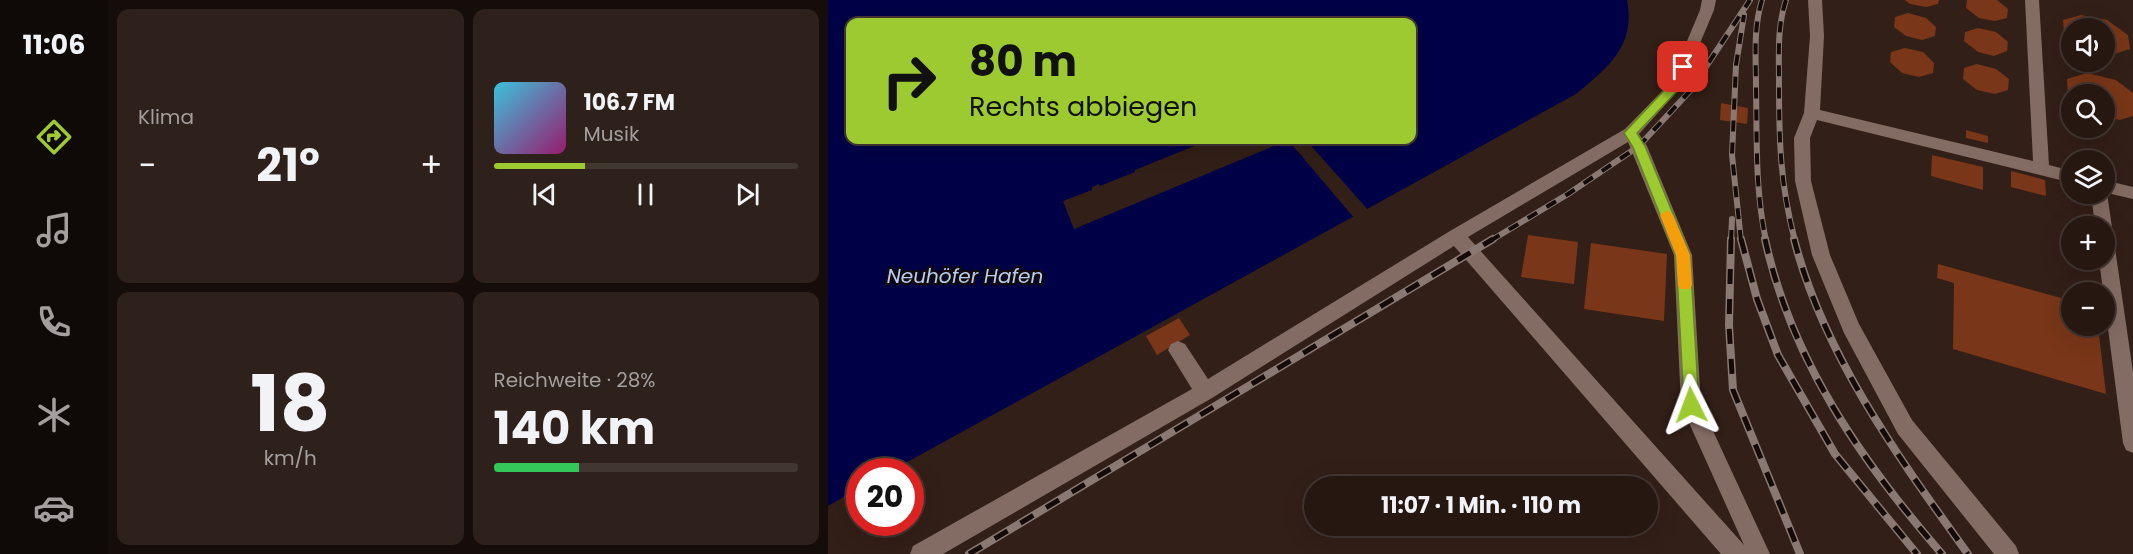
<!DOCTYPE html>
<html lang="de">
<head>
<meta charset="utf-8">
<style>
  :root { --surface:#261711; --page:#2e201a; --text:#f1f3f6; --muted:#a49f9f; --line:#423631; --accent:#9dca30 }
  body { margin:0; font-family:Poppins,sans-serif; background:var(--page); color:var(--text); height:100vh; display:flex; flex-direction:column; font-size:22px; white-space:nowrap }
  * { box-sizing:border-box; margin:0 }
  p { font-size:20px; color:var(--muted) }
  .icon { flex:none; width:33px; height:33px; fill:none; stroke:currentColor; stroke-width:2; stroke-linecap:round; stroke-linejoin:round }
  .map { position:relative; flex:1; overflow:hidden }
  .side { display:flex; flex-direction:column; gap:9px; padding:9px; background:#150d09; width:720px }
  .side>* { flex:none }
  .top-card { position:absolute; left:18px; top:18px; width:570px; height:126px; border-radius:12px; box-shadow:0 6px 24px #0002,0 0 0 2px var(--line); background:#9dca30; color:#111; overflow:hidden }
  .tools { position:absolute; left:1233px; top:18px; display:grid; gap:12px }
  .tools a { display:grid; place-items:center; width:54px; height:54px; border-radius:50%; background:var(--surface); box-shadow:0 6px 24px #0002,0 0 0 2px var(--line); font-size:30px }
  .speed { position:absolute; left:18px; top:458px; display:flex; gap:12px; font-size:30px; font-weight:700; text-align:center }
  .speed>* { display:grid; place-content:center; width:78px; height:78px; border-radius:50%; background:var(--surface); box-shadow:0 6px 24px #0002,0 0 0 2px var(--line); line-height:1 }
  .speed .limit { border:9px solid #d22; background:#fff; color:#111 }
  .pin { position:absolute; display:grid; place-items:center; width:51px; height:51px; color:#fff; margin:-26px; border-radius:12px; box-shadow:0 3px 9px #0006 }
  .me { position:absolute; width:66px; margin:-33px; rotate:357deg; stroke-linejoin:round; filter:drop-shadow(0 0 4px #0008) }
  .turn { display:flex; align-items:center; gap:21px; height:126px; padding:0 24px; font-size:27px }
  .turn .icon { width:78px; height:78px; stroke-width:2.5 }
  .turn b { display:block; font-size:42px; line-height:51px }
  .big { font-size:45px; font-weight:700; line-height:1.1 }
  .side .tile { flex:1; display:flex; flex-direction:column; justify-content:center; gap:9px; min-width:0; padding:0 21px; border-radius:12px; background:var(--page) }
  .side .dial { align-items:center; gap:0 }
  .dial b { font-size:78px; line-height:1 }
  .song { display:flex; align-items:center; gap:18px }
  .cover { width:72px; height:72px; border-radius:9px; background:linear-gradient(135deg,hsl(190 70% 55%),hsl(320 70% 35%)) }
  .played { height:6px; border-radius:3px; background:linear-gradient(90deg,var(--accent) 30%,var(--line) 30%) }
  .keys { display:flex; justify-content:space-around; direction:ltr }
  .heat { display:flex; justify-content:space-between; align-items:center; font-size:33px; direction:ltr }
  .charge { height:9px; border-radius:4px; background:linear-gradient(90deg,#34c759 28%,var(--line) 0) }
  .side .tiles { flex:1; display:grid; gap:9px; grid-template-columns:repeat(2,1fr) }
  .trip { position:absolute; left:476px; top:476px; width:354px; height:60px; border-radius:30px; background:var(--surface); box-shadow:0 6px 24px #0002,0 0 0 2px var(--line); font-weight:700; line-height:60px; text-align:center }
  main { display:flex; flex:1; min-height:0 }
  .tab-bar { display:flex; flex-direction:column; width:108px; justify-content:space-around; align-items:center; background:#0f0907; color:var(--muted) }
  .tab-bar .icon { width:42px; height:42px }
  .tab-bar .on { color:var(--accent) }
  .tab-bar b { font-size:27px; color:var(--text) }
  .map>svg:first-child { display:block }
  .water { fill:#000047; fill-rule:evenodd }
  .pier { fill:#321f17 }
  .building { fill:#793618 }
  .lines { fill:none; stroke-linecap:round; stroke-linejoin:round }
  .minor { fill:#836c63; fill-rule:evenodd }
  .rail-far1-casing { stroke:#897972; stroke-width:6 }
  .rail-casing { stroke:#897972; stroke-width:8 }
  .rail-far1 { stroke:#140b08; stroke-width:4; stroke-dasharray:11; stroke-linecap:butt }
  .rail { stroke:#140b08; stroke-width:5; stroke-dasharray:15; stroke-linecap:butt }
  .route { fill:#9dca30; stroke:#66831f; stroke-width:1.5 }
  .slow { fill:#f59e0b }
  .labels { text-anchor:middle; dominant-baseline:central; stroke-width:4.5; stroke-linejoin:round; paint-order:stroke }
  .water-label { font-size:20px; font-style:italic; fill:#b5cdf6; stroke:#140b08 }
</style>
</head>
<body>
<main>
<nav class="tab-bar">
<b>11:06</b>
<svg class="icon on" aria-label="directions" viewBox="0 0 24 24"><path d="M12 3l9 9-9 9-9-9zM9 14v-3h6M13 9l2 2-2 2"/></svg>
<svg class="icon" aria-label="music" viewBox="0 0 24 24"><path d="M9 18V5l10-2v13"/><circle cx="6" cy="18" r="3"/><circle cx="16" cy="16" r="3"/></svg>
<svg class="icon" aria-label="phone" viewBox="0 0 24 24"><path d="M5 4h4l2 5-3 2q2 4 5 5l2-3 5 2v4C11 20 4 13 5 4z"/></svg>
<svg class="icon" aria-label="climate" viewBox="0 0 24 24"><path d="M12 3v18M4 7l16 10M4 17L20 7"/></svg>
<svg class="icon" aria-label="car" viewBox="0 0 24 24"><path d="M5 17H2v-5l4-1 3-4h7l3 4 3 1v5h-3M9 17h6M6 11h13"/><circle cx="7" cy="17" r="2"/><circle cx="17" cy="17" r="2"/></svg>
</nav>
<section class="side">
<div class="tiles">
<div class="tile"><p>Klima</p>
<div class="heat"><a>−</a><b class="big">21°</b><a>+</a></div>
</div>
<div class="tile">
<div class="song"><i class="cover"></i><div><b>106.7 FM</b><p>Musik</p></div></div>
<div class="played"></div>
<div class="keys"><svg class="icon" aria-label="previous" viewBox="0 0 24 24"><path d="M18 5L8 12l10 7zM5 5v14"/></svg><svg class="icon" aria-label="pause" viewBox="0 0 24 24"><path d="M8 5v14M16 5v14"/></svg><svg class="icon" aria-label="next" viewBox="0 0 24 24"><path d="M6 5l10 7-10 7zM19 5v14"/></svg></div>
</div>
<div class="tile dial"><b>18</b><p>km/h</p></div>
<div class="tile"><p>Reichweite · 28%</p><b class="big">140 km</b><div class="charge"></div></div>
</div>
</section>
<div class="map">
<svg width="1305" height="554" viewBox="0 0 1305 554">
  <rect width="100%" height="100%" fill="#321f17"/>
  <path class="water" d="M0,0H799C808,46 780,67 748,94L63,471H32L31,488L0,506ZM22,22H584V140H22Z"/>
  <path class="pier" d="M381,140H478L541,211L527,219L460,140L246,229L235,201L264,190V187L271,184L272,186L307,172V170Z"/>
  <g class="building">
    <path d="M1077,0H1111L1110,4L1098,7L1082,4Z"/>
    <path d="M1139,0H1169L1180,9L1179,18L1167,21L1151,18L1138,8Z"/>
    <path d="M1080,13L1098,18L1108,27L1107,36L1094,40L1078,36L1066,27L1067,17Z"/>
    <path d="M1253,15L1279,20L1300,35L1302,49L1283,55L1276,54V28H1244V40L1236,34L1235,20Z"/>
    <path d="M1150,28L1168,32L1180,42L1179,51L1166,56L1150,52L1136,41L1137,32Z"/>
    <path d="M1077,48L1095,52L1106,63L1105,73L1091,77L1074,73L1062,62L1063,52Z"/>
    <path d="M1149,64L1168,69L1181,79L1180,90L1167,94L1149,90L1135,79L1136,68Z"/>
    <path d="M1259,73L1288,80L1305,93V116L1292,120L1276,116V94H1244V98L1240,96L1239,79Z"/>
    <path d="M893,103L920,108L919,124L892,120Z"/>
    <path d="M1138,130L1160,136V143L1138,138Z"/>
    <path d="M1104,155L1155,167V190L1103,176Z"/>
    <path d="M1183,171L1217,180L1218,196L1183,187Z"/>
    <path d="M700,235L750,242L746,284L693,277Z"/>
    <path d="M763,243L839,254L836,321L756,309Z"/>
    <path d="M1110,264L1244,301V326H1270L1278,394L1125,349L1126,283L1109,278Z"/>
    <path d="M351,318L362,335L329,355L318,336Z"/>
  </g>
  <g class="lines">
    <g class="minor">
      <path d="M874,0H888L886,10L854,86L811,134L819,146L864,255L873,405L942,554H893L626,246L384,398L115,554H82L85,546L364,389L340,350L343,344L350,341L357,344L380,379L622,231L797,129L841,84L872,10ZM800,142L846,255L853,405L916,545L640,237Z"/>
      <path d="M980,0H994L996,36L992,110L1205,161L1197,0H1211L1221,165L1244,171V183L989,120L982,138L983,181L1002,255L1031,324L1084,420L1188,546L1191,554H1166L1070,434L1016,333L984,255L967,181L966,138L976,113L982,36Z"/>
      <path d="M1276,180L1305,187V199L1279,193L1305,372V453L1298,450L1295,443L1271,260H1276V226H1267L1263,194H1276Z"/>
    </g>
    <defs>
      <g id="rail-far1">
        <path d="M934,0C925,29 928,58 928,88C929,140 927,189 938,241"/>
        <path d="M958,0C949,27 951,54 951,82C951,140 952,184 967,241"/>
        <path d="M662,241L740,194L811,146L862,91L922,0"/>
        <path d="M903,241L904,219"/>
        <path d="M913,241L904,155L908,65L916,15"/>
      </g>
      <g id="rail">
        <path d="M903,239L901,325L905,390L972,554"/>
        <path d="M913,239L929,299L950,355L1007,454L1089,554"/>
        <path d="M937,239C963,360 1034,462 1114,554"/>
        <path d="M966,239C996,356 1071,458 1140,554"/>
        <path d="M141,554L665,239"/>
      </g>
    </defs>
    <use href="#rail-far1" class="rail-far1-casing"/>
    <use href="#rail" class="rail-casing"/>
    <use href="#rail-far1" class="rail-far1"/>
    <use href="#rail" class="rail"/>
  </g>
  <path class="route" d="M855,63L861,67L851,89L809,133L817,146L862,255L871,405L869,410L863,412L858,410L856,405L848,255L805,147L796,133L842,84L850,67Z"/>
  <path class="slow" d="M839,210L845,215L862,255L864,285L862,289H852L850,285L848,255L832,215Z"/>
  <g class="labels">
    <g class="water-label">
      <text x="137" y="276">Neuhöfer Hafen</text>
    </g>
  </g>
</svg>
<div class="tools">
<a><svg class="icon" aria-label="sound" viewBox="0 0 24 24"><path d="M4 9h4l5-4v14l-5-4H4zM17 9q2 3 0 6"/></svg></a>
<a><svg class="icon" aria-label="search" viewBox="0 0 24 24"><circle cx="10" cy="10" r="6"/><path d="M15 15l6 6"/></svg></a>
<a><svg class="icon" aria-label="layers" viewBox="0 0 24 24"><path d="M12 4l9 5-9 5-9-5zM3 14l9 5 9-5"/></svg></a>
<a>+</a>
<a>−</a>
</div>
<div class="speed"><div class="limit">20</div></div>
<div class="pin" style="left:855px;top:67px;background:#d93025"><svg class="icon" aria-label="arrive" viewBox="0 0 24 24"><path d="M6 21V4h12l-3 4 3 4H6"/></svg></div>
<svg class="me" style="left:863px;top:405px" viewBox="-20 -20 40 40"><path d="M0-17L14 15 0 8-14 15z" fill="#9dca30" stroke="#fff" stroke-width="4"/></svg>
<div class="trip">11:07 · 1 Min. · 110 m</div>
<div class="top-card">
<div class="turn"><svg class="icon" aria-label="right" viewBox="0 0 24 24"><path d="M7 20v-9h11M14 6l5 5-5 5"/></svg><div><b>80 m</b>Rechts abbiegen</div></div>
</div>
</div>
</main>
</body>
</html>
